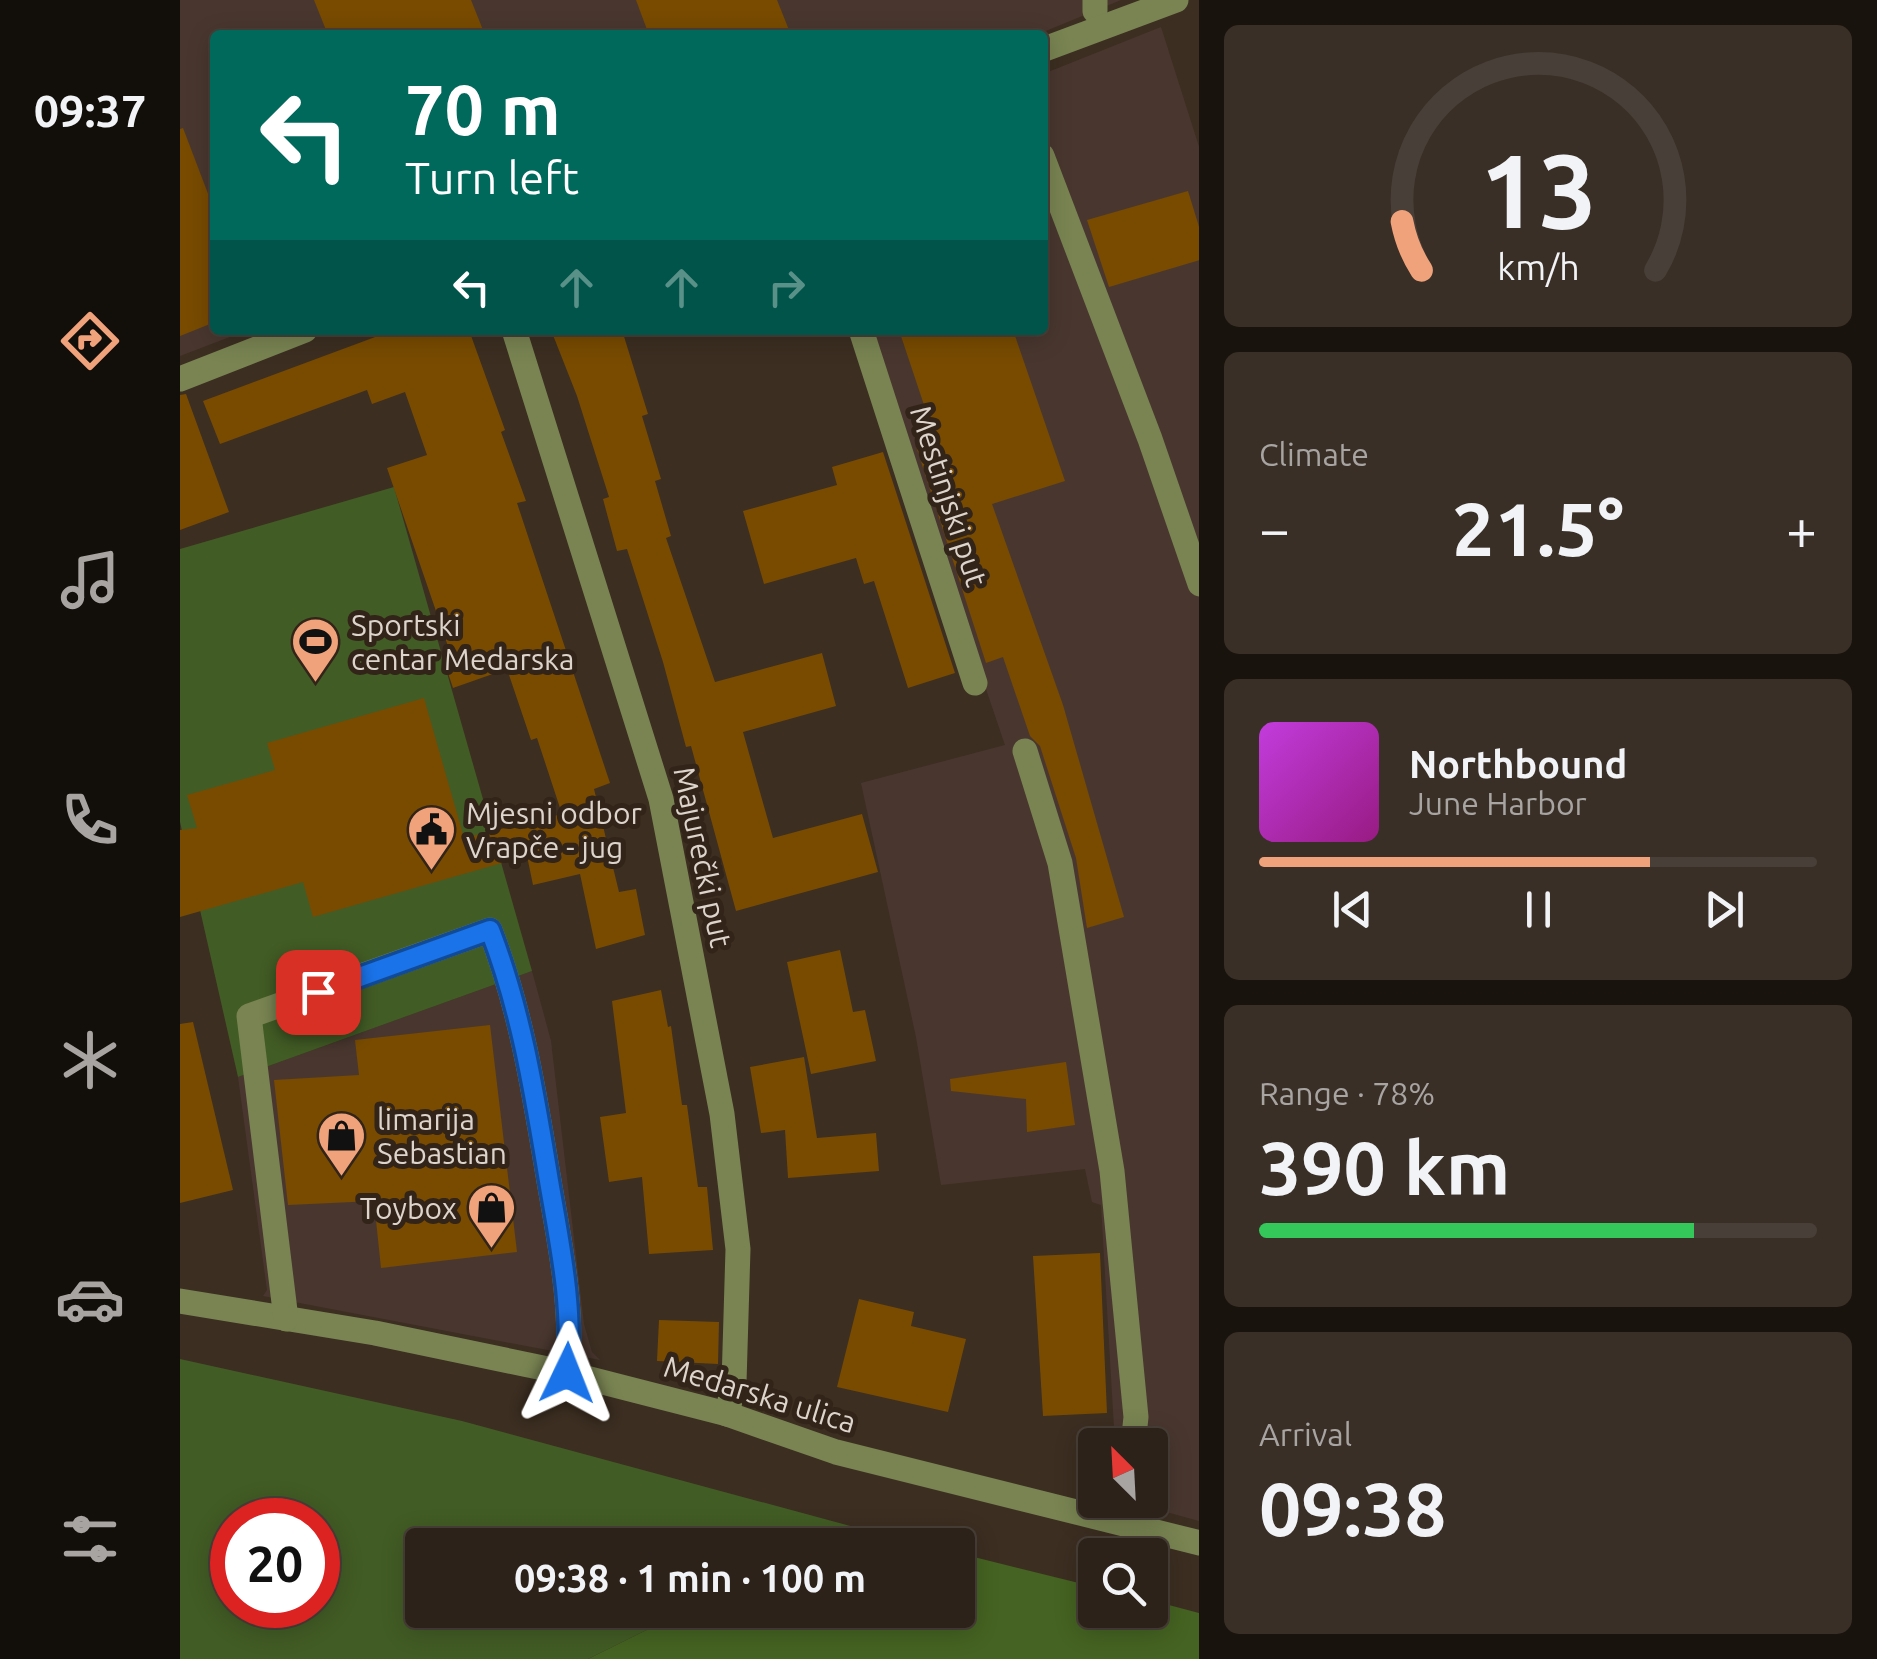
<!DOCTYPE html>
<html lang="en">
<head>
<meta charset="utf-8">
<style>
  :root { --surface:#2d2219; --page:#392f26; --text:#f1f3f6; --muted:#a7a4a2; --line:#483f38; --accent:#f0a27a }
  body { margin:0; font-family:Ubuntu,sans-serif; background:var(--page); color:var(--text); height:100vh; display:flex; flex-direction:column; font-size:38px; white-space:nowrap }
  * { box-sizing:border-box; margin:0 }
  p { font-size:32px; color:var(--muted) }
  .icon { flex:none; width:55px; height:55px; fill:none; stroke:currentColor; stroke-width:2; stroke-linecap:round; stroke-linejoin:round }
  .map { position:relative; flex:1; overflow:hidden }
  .drawer { display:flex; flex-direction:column; gap:25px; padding:25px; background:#19130e; width:678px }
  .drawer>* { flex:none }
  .banner { position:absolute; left:30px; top:30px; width:838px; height:305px; border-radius:10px; box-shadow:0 5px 25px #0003,0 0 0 2px var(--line); background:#00695c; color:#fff; overflow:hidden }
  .needle { width:65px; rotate:336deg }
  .buttons { position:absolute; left:898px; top:1428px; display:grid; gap:20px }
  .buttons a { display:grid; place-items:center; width:90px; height:90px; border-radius:10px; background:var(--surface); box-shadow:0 5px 25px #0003,0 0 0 2px var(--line); font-size:50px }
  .speed { position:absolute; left:30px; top:1498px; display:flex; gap:20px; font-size:50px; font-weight:700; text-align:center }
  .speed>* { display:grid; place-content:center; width:130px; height:130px; border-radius:50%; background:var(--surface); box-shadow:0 5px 25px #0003,0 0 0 2px var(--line); line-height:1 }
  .speed .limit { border:15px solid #d22; background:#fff; color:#111 }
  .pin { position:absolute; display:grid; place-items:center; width:85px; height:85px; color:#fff; margin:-42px; border-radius:20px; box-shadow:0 5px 15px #0006 }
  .me { position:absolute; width:110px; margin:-55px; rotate:2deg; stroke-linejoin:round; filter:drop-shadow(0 0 8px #0008) }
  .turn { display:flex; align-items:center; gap:35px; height:210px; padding:0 30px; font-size:45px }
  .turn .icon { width:130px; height:130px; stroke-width:2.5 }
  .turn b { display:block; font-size:70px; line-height:85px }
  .lanes { display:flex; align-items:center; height:95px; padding:0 30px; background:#0003; justify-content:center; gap:50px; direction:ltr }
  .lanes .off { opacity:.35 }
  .big { font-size:75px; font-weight:700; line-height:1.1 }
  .drawer .card { flex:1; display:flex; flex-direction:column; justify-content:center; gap:15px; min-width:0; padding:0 35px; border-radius:15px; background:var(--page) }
  .drawer .dial { align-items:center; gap:0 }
  .dial svg { height:260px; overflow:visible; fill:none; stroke:var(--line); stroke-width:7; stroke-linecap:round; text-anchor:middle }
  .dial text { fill:var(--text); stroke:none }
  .song { display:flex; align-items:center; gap:30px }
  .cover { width:120px; height:120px; border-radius:15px; background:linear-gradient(135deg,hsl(290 70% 55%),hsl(310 70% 35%)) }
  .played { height:10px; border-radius:5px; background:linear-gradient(90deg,var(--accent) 70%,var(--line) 70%) }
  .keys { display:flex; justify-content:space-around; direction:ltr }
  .heat { display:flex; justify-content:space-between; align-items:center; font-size:55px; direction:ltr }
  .charge { height:15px; border-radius:8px; background:linear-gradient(90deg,#34c759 78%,var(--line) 0) }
  .trip { position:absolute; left:225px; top:1528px; width:570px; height:100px; border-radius:10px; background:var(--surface); box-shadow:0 5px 25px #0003,0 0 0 2px var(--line); font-weight:700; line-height:100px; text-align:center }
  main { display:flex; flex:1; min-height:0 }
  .tab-bar { display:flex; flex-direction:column; width:180px; justify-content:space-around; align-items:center; background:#120e0a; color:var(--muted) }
  .tab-bar .icon { width:70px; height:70px }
  .tab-bar .selected { color:var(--accent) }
  .tab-bar b { font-size:45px; color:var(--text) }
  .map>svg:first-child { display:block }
  .commercial { fill:#49372f }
  .green { fill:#425c25; fill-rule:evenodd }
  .forest { fill:#456322 }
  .building { fill:#784b00 }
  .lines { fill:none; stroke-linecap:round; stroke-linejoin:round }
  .minor { stroke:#798452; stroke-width:25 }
  .route-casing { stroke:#114b97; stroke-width:25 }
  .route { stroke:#1a73e8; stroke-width:18 }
  .labels { text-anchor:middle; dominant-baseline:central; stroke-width:10; stroke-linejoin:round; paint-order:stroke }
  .street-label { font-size:30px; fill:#ddd4cc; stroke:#322418 }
  .poi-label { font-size:30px; fill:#ddd4cc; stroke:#322418; text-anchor:start }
</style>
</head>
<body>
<main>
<nav class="tab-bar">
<b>09:37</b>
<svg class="icon selected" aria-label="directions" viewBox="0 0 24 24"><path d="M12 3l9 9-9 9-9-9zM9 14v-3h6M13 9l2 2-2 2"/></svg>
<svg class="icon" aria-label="music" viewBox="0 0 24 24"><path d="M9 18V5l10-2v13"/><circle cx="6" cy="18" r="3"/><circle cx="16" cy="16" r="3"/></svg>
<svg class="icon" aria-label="phone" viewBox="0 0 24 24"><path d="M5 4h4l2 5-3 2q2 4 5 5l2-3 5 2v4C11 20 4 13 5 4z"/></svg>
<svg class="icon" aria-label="climate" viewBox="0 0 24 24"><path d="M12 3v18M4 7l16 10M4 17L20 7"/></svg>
<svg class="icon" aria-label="car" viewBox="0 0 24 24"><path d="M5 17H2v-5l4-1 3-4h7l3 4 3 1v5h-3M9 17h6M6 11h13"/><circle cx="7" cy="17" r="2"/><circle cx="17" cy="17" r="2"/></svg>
<svg class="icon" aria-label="filters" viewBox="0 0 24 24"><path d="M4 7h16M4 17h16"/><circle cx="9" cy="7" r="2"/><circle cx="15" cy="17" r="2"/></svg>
</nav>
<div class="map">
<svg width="1020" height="1659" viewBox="0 0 1020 1659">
  <rect width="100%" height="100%" fill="#3c2e21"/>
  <g class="commercial">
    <path d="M0,0H941L856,35H35V330H68L0,356Z"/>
    <path d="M981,27L1020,150L1019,1521L943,1500H970V1445H935L921,1205L912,1202L905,1169L761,1185L736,1037L681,783L825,745L684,330H862L863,74Z"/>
    <path d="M352,971L371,1041L404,1324L412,1352L420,1360L83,1296L87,1290L58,1077Z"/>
  </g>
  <g class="green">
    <path d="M214,487L352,971L58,1077L0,822V549Z"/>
    <path d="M0,1359L282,1421L674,1527L638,1545H242V1610H507L408,1659H0ZM52,1520H138V1605H52Z"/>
  </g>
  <path class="forest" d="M778,1553L915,1587V1610H970V1600L1019,1613V1659H408L507,1610H778Z"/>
  <g class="building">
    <path d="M134,0H291L305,35H148Z"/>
    <path d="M456,0H597L611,35H469Z"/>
    <path d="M3,128L35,212V322L0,336V129Z"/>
    <path d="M1008,191L1020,230V260L929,287L907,220Z"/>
    <path d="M214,330H289L325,430L321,432L346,501L337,503L430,783L414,789L439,892L456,889L465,935L416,949L400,874L353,885L347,856L133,917L123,882L0,917V830L17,828L7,795L95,770L87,743L244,698L284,838L382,814L357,738L351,740L327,669L273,688L262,655L270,652L207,468L247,455L225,392L192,404L187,390L40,444L23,401Z"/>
    <path d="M371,330H442L468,414L462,416L481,479L475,481L491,536L486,538L535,682L642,653L656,706L563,732L593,838L682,814L698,872L556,911L511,746L506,747L483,662L447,549L437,551L423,499L429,497L397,396Z"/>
    <path d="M719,330H833L885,481L812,504L883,705L944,917L907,928L896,858L860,746L850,736L823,657L806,663L735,443L755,438Z"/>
    <path d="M6,394L49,512L0,530V395Z"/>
    <path d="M703,452L775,673L728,688L694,581L684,584L676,558L584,584L563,511L657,485L652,467Z"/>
    <path d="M660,950L673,1012L685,1010L696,1061L631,1074L607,962Z"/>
    <path d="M481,990L488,1027L491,1026L502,1105H507L518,1187H527L533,1250L469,1254L462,1177L429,1182L420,1117L446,1113L432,1001Z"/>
    <path d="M13,1022L53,1190L0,1203V1024Z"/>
    <path d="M310,1025L337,1252L201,1268L194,1201L108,1205L94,1080L179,1075L175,1040Z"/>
    <path d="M624,1057L637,1138L696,1133L699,1171L608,1178L605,1130L581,1133L570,1067Z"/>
    <path d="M886,1062L895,1125L847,1132L846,1099L771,1091L770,1079Z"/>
    <path d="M920,1253L927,1413L863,1416L853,1256Z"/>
    <path d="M679,1299L734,1312L731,1326L786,1339L768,1412L657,1387Z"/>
    <path d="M479,1320L539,1322L538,1364L477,1361Z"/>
  </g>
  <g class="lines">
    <g class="minor">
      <path d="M915,11V0"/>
      <path d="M862,50L996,0"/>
      <path d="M862,156L970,439L1020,584"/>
      <path d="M334,330L481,799L542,1114L558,1249L554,1383L547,1414"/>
      <path d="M681,330L795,683"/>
      <path d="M0,379L125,330"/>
      <path d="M845,751L880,863L932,1171L956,1417L953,1445"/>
      <path d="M0,1301L195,1333L387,1373L547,1414L656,1452L1020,1543"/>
      <path d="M106,1319L69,1016L310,930C341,1010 354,1091 368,1175C379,1241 394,1306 387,1373"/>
    </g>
  </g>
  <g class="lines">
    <defs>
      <path id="route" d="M138,992L310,930C341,1010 354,1091 368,1175C379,1241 394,1306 387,1373"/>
    </defs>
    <use href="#route" class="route-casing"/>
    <use href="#route" class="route"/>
  </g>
  <defs>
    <symbol id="stadium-pin" viewBox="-11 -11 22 30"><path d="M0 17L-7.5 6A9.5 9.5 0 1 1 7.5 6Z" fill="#f0a27a" stroke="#322418"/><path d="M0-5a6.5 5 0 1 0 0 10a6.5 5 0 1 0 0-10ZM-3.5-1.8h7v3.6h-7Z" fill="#111"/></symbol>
    <symbol id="civic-pin" viewBox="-11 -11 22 30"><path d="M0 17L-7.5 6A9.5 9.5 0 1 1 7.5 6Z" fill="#f0a27a" stroke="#322418"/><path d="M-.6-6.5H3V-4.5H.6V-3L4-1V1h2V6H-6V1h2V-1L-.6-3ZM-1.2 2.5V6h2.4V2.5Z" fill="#111"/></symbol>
    <symbol id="shop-pin" viewBox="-11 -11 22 30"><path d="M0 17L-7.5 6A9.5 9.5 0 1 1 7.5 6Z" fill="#f0a27a" stroke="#322418"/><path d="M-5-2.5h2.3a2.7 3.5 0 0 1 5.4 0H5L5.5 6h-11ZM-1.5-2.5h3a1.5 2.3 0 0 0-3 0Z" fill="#111"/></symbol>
  </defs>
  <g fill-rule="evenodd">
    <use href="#stadium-pin" x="108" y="614" width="55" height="75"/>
    <use href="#civic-pin" x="224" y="802" width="55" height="75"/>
    <use href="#shop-pin" x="134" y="1108" width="55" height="75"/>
    <use href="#shop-pin" x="284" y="1180" width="55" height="75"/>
  </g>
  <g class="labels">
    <g class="street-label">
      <text transform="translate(769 496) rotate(72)">Mestinjski put</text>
      <text transform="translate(523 857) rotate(78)">Majurečki put</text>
      <text transform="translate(580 1394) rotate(17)">Medarska ulica</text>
    </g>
    <g class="poi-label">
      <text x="171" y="625">Sportski<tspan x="171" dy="34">centar Medarska</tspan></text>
      <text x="286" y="813">Mjesni odbor<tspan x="286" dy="34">Vrapče - jug</tspan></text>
      <text x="197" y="1119">limarija<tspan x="197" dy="34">Sebastian</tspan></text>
      <text x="277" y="1208" text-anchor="end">Toybox</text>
    </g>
  </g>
</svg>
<div class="buttons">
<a><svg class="needle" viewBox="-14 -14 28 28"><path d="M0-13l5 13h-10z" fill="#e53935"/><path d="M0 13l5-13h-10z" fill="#a7a4a2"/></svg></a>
<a><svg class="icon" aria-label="search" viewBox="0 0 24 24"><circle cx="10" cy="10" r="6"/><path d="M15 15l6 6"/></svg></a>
</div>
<div class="speed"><div class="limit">20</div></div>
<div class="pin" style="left:138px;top:992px;background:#d93025"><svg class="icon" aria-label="arrive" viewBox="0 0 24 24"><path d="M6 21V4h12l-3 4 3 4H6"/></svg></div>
<svg class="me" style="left:387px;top:1373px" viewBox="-20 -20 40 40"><path d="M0-17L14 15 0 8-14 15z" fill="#1a73e8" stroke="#fff" stroke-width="4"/></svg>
<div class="trip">09:38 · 1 min · 100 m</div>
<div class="banner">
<div class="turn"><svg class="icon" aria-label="left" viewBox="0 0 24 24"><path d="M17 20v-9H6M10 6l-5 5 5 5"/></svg><div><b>70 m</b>Turn left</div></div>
<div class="lanes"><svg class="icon" aria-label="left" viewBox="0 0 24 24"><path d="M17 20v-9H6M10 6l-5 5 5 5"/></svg><svg class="icon off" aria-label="ahead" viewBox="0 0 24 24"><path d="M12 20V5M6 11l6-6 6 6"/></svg><svg class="icon off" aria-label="ahead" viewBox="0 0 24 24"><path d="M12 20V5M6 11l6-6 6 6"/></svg><svg class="icon off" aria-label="right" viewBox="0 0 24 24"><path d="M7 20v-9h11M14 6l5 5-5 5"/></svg></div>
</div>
</div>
<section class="drawer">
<div class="card dial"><svg viewBox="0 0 100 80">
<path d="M14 69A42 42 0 1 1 86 69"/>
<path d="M14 69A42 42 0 0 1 8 54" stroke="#f0a27a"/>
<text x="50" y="56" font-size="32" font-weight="700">13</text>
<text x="50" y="72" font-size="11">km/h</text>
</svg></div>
<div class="card"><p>Climate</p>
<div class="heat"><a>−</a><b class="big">21.5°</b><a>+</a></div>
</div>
<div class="card">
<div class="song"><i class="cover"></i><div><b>Northbound</b><p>June Harbor</p></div></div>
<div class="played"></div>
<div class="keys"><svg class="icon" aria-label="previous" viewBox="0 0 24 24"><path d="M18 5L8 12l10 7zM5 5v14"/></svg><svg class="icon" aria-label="pause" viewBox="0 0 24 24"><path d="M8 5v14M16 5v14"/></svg><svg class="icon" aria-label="next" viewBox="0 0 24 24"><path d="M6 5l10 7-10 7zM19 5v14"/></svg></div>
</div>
<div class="card"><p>Range · 78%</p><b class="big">390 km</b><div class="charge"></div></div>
<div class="card"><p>Arrival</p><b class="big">09:38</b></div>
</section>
</main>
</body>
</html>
